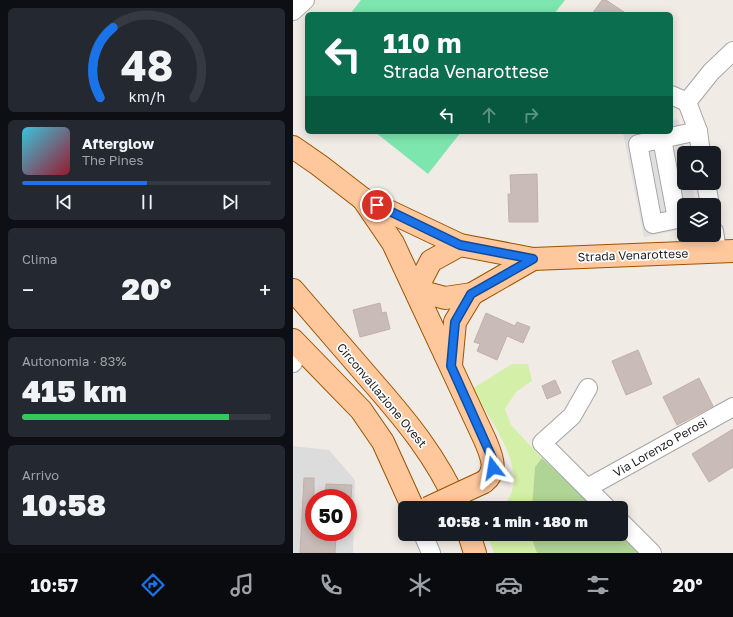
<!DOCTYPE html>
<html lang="it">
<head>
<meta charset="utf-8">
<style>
  :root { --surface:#171b24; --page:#242831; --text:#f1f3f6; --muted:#9ea1a6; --line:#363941; --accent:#1a73e8 }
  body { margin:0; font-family:"Golos Text",sans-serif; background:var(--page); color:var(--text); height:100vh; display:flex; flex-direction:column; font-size:15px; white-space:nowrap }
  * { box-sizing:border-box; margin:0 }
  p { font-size:13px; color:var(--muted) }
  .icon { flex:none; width:22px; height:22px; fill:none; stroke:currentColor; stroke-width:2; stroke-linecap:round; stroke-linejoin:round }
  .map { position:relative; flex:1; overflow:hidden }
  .drawer { display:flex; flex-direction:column; gap:8px; padding:8px; background:#0d0f14; width:293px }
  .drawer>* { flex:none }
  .top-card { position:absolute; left:12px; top:12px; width:368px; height:122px; border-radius:6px; box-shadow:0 2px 10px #0003; background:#0b6e4f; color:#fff; overflow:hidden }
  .fabs { position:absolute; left:384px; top:146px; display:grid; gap:8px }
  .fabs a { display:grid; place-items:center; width:44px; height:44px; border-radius:6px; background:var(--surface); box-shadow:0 2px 10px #0003; font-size:20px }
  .speed { position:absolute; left:12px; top:489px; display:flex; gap:8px; font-size:20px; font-weight:700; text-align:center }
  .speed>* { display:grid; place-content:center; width:52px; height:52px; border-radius:50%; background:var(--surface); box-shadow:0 2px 10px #0003; line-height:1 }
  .speed .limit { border:6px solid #d22; background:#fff; color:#111 }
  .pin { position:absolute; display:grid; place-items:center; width:34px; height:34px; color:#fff; margin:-17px; border:2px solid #fff; border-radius:50%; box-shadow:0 1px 4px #0007 }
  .me { position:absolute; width:44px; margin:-22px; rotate:346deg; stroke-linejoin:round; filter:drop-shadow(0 0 3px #0008) }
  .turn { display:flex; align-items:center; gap:14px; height:84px; padding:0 12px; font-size:18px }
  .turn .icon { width:52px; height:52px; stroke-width:2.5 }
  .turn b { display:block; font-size:28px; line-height:34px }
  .lanes { display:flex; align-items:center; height:38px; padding:0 12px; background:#0003; justify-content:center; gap:20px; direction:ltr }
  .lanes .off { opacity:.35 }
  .big { font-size:30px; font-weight:800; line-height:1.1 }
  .drawer .tile { flex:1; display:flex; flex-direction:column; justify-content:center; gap:6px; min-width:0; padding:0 14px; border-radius:6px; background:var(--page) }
  .drawer .dial { align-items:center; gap:0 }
  .dial svg { height:104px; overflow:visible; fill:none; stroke:var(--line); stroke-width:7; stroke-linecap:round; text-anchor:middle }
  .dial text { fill:var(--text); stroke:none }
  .song { display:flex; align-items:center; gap:12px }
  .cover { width:48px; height:48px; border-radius:6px; background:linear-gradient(135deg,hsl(190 70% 55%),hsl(350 70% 35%)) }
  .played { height:4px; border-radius:2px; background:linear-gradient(90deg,var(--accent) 50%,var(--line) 50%) }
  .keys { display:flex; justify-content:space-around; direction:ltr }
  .heat { display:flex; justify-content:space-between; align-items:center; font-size:22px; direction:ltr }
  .charge { height:6px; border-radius:3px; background:linear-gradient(90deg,#34c759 83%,var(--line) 0) }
  .trip { position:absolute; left:105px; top:501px; width:230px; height:40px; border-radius:6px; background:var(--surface); box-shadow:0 2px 10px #0003; font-weight:800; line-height:40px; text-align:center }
  .menu { display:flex; height:64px; justify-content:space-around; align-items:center; background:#090b0e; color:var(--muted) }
  .menu .icon { width:28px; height:28px }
  .menu .active { color:var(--accent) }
  .menu b { font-size:18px; color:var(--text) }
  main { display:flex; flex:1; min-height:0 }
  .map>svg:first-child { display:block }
  .residential { fill:#dddcdc; fill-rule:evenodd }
  .grass { fill:#d4efa7 }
  .forest { fill:#b0d396 }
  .pitch { fill:#7de6af }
  .parking { fill:#dfdfdf }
  .building { fill:#c9bcb8; stroke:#c4afa6 }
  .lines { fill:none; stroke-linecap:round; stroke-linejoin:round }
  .minor-casing { stroke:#a6a6a6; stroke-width:20 }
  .major-casing { stroke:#9b5300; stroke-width:24 }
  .minor { stroke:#fff; stroke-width:18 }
  .major { stroke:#ffc79c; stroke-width:22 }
  .major-bridge-casing { stroke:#9b5300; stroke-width:24; stroke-linecap:butt }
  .major-bridge { stroke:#ffc79c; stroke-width:22 }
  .route-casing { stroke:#114b97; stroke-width:10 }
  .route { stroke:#1a73e8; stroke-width:7 }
  .labels { text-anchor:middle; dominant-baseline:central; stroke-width:3.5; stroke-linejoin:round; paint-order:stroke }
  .street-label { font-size:12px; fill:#1f1f1f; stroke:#fff }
</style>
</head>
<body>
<main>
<section class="drawer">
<div class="tile dial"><svg viewBox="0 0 100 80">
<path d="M14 69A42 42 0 1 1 86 69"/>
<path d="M14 69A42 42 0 0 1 24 15" stroke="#1a73e8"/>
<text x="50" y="56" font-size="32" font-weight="700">48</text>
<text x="50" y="72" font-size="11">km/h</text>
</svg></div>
<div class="tile">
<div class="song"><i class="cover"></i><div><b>Afterglow</b><p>The Pines</p></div></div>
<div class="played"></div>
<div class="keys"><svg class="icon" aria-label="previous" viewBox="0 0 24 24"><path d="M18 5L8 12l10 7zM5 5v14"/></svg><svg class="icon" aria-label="pause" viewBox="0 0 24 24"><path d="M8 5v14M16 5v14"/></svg><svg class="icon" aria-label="next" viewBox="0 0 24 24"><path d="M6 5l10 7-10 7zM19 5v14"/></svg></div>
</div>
<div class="tile"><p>Clima</p>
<div class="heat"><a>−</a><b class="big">20°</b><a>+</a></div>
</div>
<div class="tile"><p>Autonomia · 83%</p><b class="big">415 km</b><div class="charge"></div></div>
<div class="tile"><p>Arrivo</p><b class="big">10:58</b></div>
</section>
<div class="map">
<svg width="440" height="553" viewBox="0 0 440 553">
  <rect width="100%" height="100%" fill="#f1ebe5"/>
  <path class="residential" d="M0,446L36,450L62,480L60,553H0ZM21,498H55V532H21Z"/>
  <g class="grass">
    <path d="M219,364H235L239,381L223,392L212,409L218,425L249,458L242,467L239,508H207C244,479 196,418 179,389Z"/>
    <path d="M194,534H237L244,553H201Z"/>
  </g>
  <g class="forest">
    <path d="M249,458L302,508H239L242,467Z"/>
    <path d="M237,534H328L349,553H244Z"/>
  </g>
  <g class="pitch">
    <path d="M68,0H272L261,14H57Z"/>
    <path d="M82,132H168L135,174Z"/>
  </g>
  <path class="parking" d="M385,119L392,153L391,183H399L403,205H391V229L351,237L330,133L378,132V121Z"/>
  <g class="building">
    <path d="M309,0H313L334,14H299Z"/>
    <path d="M244,174L245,222H216L215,194H218L217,175Z"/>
    <path d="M87,303L89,313L93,312L97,329L67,337L60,310Z"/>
    <path d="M193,313L222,326L224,322L237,327L230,343L214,336L204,360L184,351L187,344L181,342Z"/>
    <path d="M345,350L359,384L333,395L319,361Z"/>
    <path d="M406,378L420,406L384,425L370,397Z"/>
    <path d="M262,380L268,393L254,399L249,386Z"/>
    <path d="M440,429V467L416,482L399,454Z"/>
    <path d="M11,478H21V532H43L42,553H7Z"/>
    <path d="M33,484L59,485L58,498H32Z"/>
  </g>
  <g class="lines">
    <defs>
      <g id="minor">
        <path d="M0,11L12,0"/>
        <path d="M378,95L394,102L405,131L408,153"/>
        <path d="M394,102L418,72L440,51"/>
        <path d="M369,139L384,219L360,224L345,144L405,131"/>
        <path d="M413,183L417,205"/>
        <path d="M421,231L424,251"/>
        <path d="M0,363L5,344"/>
        <path d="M295,388L279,416L249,443L314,508"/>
        <path d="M294,488L440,407"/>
        <path d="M328,522L359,553"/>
        <path d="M130,534L138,553"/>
      </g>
      <g id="major">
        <path d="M0,147L26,165L70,199L167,245"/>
        <path d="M70,199L100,243L192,440C198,455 206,470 191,482"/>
        <path d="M0,290C25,319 51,349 76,378C112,419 144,457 166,508"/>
        <path d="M123,290L138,261L167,245L240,259L440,251"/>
        <path d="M123,290L152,298L179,294L240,259"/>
        <path d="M0,340L68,410L90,442L120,508"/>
        <path d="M158,365L162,322L179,294"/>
        <path d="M176,534L182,553"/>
      </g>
    </defs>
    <use href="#minor" class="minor-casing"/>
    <use href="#major" class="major-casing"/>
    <use href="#minor" class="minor"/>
    <use href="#major" class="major"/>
    <defs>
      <path id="major-bridge" d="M135,508L191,482"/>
    </defs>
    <use href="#major-bridge" class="major-bridge-casing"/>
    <use href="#major-bridge" class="major-bridge"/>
  </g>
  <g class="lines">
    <defs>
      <path id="route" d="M84,205L167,245L240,259L178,294L162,322L158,366L200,460V468"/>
    </defs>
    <use href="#route" class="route-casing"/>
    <use href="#route" class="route"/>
  </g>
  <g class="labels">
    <g class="street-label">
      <text transform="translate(340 255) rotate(-2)">Strada Venarottese</text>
      <text transform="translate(89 395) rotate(50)">Circonvallazione Ovest</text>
      <text transform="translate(367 447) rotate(-30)">Via Lorenzo Perosi</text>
    </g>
  </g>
</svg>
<div class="fabs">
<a><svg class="icon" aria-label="search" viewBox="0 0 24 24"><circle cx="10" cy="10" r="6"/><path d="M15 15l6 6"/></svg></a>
<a><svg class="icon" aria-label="layers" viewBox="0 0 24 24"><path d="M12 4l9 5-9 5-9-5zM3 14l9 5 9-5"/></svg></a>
</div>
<div class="speed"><div class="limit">50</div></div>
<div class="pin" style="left:84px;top:205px;background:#d93025"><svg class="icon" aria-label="arrive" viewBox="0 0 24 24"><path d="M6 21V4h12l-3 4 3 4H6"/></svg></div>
<svg class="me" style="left:200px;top:468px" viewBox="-20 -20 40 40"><path d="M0-17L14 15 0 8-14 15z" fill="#1a73e8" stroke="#fff" stroke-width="4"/></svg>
<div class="trip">10:58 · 1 min · 180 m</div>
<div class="top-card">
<div class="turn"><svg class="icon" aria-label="left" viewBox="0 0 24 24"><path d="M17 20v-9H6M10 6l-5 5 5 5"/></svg><div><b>110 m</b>Strada Venarottese</div></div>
<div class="lanes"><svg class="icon" aria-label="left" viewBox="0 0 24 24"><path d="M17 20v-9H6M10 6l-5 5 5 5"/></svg><svg class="icon off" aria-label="ahead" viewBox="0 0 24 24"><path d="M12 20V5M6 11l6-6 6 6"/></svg><svg class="icon off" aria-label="right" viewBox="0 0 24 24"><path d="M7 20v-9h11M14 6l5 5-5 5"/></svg></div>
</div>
</div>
</main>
<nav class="menu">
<b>10:57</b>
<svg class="icon active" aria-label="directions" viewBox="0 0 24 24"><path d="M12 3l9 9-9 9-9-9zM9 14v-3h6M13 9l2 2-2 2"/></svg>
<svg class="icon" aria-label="music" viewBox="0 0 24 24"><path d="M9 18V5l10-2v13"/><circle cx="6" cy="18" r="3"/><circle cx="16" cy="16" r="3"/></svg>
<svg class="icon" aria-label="phone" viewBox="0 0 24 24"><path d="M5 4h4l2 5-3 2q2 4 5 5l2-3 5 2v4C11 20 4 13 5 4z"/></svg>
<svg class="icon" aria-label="climate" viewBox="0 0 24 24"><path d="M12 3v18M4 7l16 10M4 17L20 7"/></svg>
<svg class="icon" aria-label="car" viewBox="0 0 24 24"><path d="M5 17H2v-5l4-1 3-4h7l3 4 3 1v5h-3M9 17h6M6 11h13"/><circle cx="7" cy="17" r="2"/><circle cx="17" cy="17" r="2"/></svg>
<svg class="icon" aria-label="filters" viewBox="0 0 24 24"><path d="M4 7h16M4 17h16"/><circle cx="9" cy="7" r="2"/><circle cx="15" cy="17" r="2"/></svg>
<b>20°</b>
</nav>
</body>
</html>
